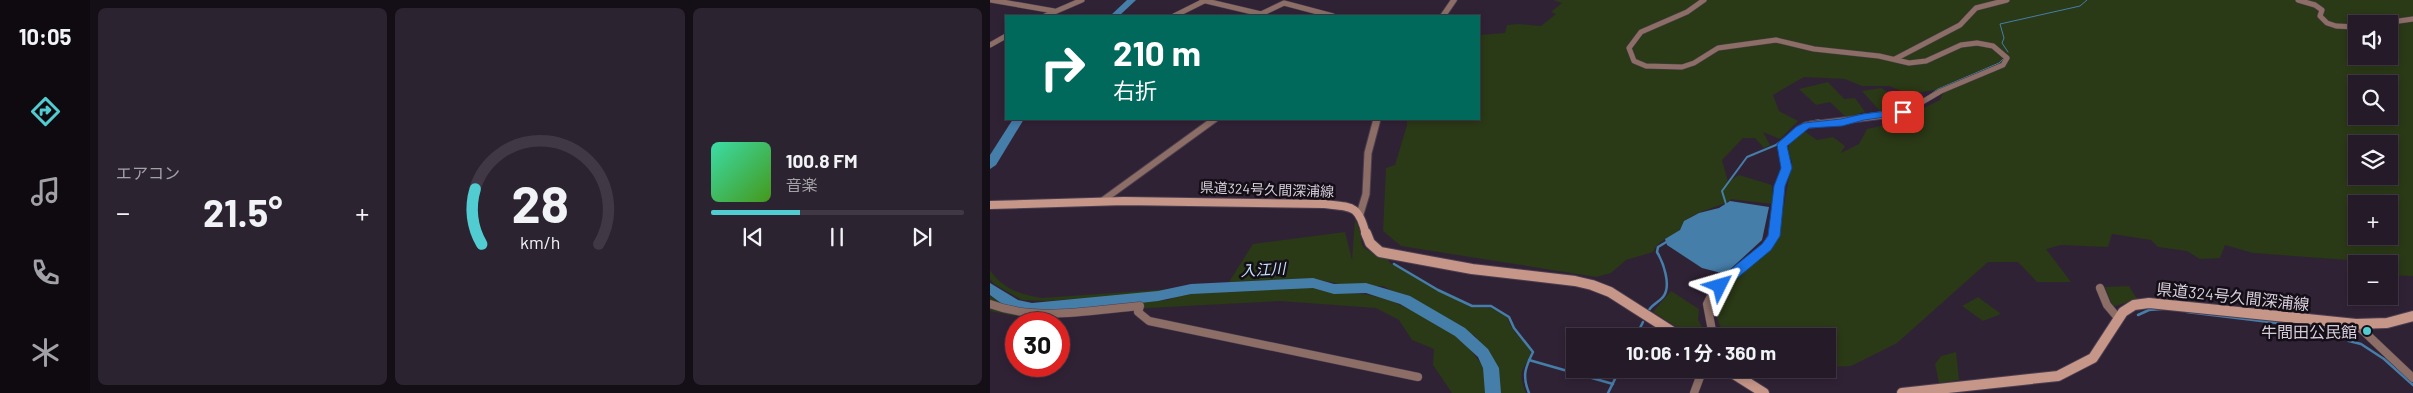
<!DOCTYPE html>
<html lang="ja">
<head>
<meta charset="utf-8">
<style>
  :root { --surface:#241a28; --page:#2c2330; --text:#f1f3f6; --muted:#a3a1a8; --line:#413845; --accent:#51ccd1 }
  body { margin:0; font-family:Barlow,"Noto Sans JP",sans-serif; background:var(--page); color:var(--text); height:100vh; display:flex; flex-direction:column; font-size:19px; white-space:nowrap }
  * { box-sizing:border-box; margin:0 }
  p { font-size:16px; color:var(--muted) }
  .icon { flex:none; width:28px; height:28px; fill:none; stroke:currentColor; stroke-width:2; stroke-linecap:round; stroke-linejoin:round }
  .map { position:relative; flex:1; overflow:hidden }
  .drawer { display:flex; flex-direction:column; gap:8px; padding:8px; background:#140e16; width:900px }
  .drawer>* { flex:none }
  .top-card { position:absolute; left:15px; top:15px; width:475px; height:105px; border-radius:0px; box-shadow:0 2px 8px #0003,0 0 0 1px var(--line); background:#00695c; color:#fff; overflow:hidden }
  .controls { position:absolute; left:1358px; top:15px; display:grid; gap:10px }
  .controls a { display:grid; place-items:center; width:50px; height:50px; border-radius:0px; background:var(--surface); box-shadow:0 2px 8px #0003,0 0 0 1px var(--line); font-size:25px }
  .speed { position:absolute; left:15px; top:312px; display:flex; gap:10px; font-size:25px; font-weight:700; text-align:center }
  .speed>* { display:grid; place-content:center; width:65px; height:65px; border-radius:50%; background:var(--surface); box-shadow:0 2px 8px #0003,0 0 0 1px var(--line); line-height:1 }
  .speed .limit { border:8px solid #d22; background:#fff; color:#111 }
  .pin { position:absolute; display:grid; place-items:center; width:42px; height:42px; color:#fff; margin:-21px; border-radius:10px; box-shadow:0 2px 8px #0006 }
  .me { position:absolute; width:55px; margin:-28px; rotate:50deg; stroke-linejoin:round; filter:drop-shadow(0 0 4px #0008) }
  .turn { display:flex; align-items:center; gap:18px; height:105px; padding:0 25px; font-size:22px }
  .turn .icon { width:65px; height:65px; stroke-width:2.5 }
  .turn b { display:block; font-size:35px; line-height:42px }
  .big { font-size:38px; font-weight:700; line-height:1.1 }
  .drawer .tile { flex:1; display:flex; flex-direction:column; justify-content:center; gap:8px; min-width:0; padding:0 18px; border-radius:8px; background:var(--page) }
  .drawer .dial { align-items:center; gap:0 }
  .dial svg { height:130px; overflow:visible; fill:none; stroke:var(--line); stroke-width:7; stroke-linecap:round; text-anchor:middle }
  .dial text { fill:var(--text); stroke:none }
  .song { display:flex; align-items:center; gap:15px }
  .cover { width:60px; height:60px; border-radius:8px; background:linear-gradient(135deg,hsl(160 70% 55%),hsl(100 70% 35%)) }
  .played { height:5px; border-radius:2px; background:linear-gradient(90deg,var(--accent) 35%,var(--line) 35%) }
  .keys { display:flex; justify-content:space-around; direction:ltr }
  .heat { display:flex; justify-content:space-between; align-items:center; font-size:28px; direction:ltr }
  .drawer .tiles { flex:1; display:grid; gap:8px; grid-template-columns:repeat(3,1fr) }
  .trip { position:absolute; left:576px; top:328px; width:270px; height:50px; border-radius:0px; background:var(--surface); box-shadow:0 2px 8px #0003,0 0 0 1px var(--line); font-weight:700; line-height:50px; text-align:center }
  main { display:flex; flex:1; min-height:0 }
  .dock { display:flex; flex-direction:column; width:90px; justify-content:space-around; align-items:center; background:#0e0a10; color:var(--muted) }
  .dock .icon { width:35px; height:35px }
  .dock .active { color:var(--accent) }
  .dock b { font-size:22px; color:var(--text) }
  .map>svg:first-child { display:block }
  .green { fill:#2a3916; fill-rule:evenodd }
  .water { fill:#467eaa }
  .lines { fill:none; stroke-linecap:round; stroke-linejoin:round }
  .stream-far2 { stroke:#467eaa; stroke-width:1 }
  .stream-far1 { stroke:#467eaa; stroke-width:2 }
  .stream { stroke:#467eaa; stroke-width:2.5 }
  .river { fill:#467eaa; fill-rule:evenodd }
  .minor-far2-casing { stroke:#4b3e50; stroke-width:6 }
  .minor-far1-casing { stroke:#4b3e50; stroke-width:8 }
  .minor-casing { stroke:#4b3e50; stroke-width:9 }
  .tertiary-far1-casing { stroke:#4b3e50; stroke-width:7 }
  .tertiary-casing { stroke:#4b3e50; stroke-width:9 }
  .secondary-far1-casing { stroke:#4b3e50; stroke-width:10 }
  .secondary-casing { stroke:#4b3e50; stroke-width:12 }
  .minor-far2 { stroke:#8c6e66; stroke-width:5 }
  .minor-far1 { stroke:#8c6e66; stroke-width:6 }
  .minor { stroke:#8c6e66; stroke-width:8 }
  .tertiary-far1 { stroke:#8c6e66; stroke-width:5.5 }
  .tertiary { stroke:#8c6e66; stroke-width:7 }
  .secondary-far1 { stroke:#c69688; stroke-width:8 }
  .secondary { stroke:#c69688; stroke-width:10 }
  .route { fill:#1a73e8; stroke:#114b97 }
  .poi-dot { fill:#51ccd1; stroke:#140e17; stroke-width:2 }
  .labels { text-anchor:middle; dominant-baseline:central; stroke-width:5; stroke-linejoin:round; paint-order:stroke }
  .street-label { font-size:14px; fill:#d7cedb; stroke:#140e17 }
  .water-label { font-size:15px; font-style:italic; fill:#c3e1fb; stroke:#140e17 }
  .near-street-label { font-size:16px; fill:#d7cedb; stroke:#140e17 }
  .near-poi-label { font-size:16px; fill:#d7cedb; stroke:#140e17; text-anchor:end }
</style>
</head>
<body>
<main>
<nav class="dock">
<b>10:05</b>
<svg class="icon active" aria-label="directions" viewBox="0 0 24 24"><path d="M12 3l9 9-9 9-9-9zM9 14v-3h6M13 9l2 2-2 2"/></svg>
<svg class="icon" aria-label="music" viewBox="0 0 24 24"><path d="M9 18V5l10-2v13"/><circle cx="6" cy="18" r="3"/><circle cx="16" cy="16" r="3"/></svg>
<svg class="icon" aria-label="phone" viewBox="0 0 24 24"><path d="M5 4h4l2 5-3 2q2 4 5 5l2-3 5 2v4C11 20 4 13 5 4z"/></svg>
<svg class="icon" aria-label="climate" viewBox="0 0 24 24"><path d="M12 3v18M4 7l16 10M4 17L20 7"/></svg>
</nav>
<section class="drawer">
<div class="tiles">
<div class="tile"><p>エアコン</p>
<div class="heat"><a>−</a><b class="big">21.5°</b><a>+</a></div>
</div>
<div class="tile dial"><svg viewBox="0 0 100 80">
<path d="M14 69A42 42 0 1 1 86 69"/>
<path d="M14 69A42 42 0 0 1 10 35" stroke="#51ccd1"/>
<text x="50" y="56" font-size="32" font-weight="700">28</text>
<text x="50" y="72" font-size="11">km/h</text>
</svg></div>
<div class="tile">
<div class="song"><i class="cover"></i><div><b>100.8 FM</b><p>音楽</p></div></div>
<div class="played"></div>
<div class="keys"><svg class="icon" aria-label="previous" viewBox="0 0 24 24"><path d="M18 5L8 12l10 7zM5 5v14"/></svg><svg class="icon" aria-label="pause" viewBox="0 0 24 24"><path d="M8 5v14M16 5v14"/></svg><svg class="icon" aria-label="next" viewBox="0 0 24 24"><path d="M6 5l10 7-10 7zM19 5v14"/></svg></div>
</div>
</div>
</section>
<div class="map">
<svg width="1423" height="393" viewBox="0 0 1423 393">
  <rect width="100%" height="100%" fill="#302235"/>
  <g class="green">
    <path d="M563,0H1423V276L1399,275V264H1368L1358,260L1263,253L1235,245L1230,258L1210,259L1197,251L1168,247L1161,240L1122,234L1118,247L1071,245L1056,249L1081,282H1047L1028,262H998L907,343L861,366L838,367V336H732C732,326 724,316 725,306C727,282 774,261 788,239L802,161L798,154L799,144L814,131L827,140L843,137L855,146L851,153L869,144L877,129L900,124L902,118L926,112L950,100L953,93L944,90L919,94L899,86H872L855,79L814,77L783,95L789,111L808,121L790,139L773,132L780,145L774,148L765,138H753L732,160L738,182L749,175L782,185L783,204L740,199V201C726,208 709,210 696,220C692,223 692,229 687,232C678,238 667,242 663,252L636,260L621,273L606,277L411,246L393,231L396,168L405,165L417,125V119H489V35L515,33L517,25L529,24L551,26L566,14L561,12L572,3ZM1366,24H1399V56H1366ZM1366,84H1399V116H1366ZM1366,144H1399V176H1366ZM1366,204H1399V236H1366Z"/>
    <path d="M838,82L854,99L865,98L875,112L856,117L840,102L826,105L809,89Z"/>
    <path d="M891,88L904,96L912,107L890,111L872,91Z"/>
    <path d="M365,220C379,246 359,245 397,258L400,263L480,307L501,308L517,317C523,335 532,337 541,352C534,373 526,368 536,393H509L503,363L485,336L393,286H359L330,280L239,282L263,244L355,232L362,260Z"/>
    <path d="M0,270C12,288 30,295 52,298L180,289L167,294L55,301L32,300L4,284L0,279Z"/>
    <path d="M291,285L328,286L339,292L374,294L397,299L421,310L472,339L493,366L496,393H462L443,365L444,349L422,340L409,320L386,308L290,301L157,308L141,311L36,318L0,311V296L21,307L41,310L178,300L203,291Z"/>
    <path d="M1139,286L1147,299L1123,307L1115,287Z"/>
    <path d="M681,291L709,309L708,320L716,333L713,336H701L663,312Z"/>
    <path d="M988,297L1011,314L993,321L972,306Z"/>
    <path d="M966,352L969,380L949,383L945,364L951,356Z"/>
  </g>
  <path class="water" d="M740,201L779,207L772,240L735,274L712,268L677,245L675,239L690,230L694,221L709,213L729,208Z"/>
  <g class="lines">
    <g class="stream-far2">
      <path d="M1018,52L1012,43L1014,38L1010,24L1090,6L1097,0"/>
      <path d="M935,98L948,89L1009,63L1013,59"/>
    </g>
    <g class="stream-far1">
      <path d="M866,116L893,112"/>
      <path d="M736,204L732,191L757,157L786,145L814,123L829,120"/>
    </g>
    <g class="stream">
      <path d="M404,264L448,290L482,306H501L519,317L524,328L543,352C535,368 532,376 539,393"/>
      <path d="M659,310C663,304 669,302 673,297C682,286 673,262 667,252L668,247L678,241"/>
      <path d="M1197,312L1347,330L1359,341L1371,344L1394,359L1423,385"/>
      <path d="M1148,315L1159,310L1172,309"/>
      <path d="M646,336L653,322"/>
      <path d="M539,360L623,384"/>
      <path d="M618,393L630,369"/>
    </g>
    <g class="river">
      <path d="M137,0H146L129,16H120Z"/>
      <path d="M23,119H34L6,165L0,169V155Z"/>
      <path d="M323,278L344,284L376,283L420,296L475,328L498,349L509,368L511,393H495L493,368L488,357L465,336L410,304L376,293L344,294L323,288L201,294L168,301L42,315L19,309L0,295V283L28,300L42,303L168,291L201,284Z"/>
    </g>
    <defs>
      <g id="minor-far2">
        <path d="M1,0L64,11"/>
        <path d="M212,0L271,14L294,3L343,16"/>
        <path d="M714,0L697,12L651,32L639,48L644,61L656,66L692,67L704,63L728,48L786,40L824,49L889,56L919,63L936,61L971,45L987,43L1003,46L1017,58L1013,65L951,91L927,105"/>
        <path d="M1308,0L1325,5L1332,10L1330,16L1337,23L1346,26L1366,27"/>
        <path d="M55,16L92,0"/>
        <path d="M184,16L216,0"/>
        <path d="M1388,24L1423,19"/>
        <path d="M0,45L16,36"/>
        <path d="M905,59L970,25L986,8L1017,0"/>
      </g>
      <g id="minor-far1">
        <path d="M112,201L225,119"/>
        <path d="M784,235L790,186L796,168L792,145L809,129L817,125L906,114L929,104"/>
      </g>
      <g id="minor">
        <path d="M1110,288L1117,305L1128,318"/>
        <path d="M0,304C47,322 102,310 150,306L148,312L159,321L428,377"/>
        <path d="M1366,324L1423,378"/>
        <path d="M723,336L717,304L722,294L776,247L784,233"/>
        <path d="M704,393L713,369"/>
      </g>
      <path id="tertiary-far1" d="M453,16L464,0"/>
      <path id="tertiary" d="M370,214L376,194L378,153L387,119"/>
      <path id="secondary-far1" d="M0,205L134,201L334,204C363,207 369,205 376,235"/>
      <g id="secondary">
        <path d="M376,233L380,243L390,252L482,269L585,281L602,285L620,292L689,336"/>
        <path d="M736,369L774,393"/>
        <path d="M912,393L1068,376L1103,358L1133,312L1144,305L1159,303L1366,324L1397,323L1423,316"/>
      </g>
    </defs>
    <use href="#minor-far2" class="minor-far2-casing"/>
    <use href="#minor-far1" class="minor-far1-casing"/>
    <use href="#minor" class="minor-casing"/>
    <use href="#tertiary-far1" class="tertiary-far1-casing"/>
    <use href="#tertiary" class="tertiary-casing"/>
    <use href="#secondary-far1" class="secondary-far1-casing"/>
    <use href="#secondary" class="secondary-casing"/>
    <use href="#minor-far2" class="minor-far2"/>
    <use href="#minor-far1" class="minor-far1"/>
    <use href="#minor" class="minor"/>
    <use href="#tertiary-far1" class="tertiary-far1"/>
    <use href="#tertiary" class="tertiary"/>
    <use href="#secondary-far1" class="secondary-far1"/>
    <use href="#secondary" class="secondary"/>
  </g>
  <path class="route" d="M913,109L918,112L916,114L874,120L852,126L819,128L797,146L802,168L795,186L790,236L781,250L734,289H725L723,286L725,282L772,244L778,236L784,186L791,168L787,145L788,143L806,127L814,123L851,119L873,114Z"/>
  <circle class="poi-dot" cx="1377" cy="331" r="5"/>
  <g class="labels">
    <g class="street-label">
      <text transform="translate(277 189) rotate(2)">県道324号久間深浦線</text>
    </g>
    <g class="water-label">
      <text transform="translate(273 269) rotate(-3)">入江川</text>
    </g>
    <g class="near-street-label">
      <text transform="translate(1243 296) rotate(6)">県道324号久間深浦線</text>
    </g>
    <g class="near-poi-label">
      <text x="1367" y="331">牛間田公民館</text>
    </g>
  </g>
</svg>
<div class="controls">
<a><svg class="icon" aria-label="sound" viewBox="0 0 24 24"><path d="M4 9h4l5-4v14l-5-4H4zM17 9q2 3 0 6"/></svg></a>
<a><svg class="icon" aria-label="search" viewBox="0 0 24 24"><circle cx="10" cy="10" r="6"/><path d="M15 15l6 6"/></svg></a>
<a><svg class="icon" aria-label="layers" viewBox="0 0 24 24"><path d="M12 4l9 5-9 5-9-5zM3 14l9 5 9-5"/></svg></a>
<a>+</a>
<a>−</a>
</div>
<div class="speed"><div class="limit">30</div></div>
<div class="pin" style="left:913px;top:112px;background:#d93025"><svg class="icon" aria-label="arrive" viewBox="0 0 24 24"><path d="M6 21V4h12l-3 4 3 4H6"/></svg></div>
<svg class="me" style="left:730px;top:286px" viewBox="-20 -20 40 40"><path d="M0-17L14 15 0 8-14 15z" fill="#1a73e8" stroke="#fff" stroke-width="4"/></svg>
<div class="trip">10:06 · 1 分 · 360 m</div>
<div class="top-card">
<div class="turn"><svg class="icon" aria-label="right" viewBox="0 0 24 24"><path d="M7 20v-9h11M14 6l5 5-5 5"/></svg><div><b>210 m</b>右折</div></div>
</div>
</div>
</main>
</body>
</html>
